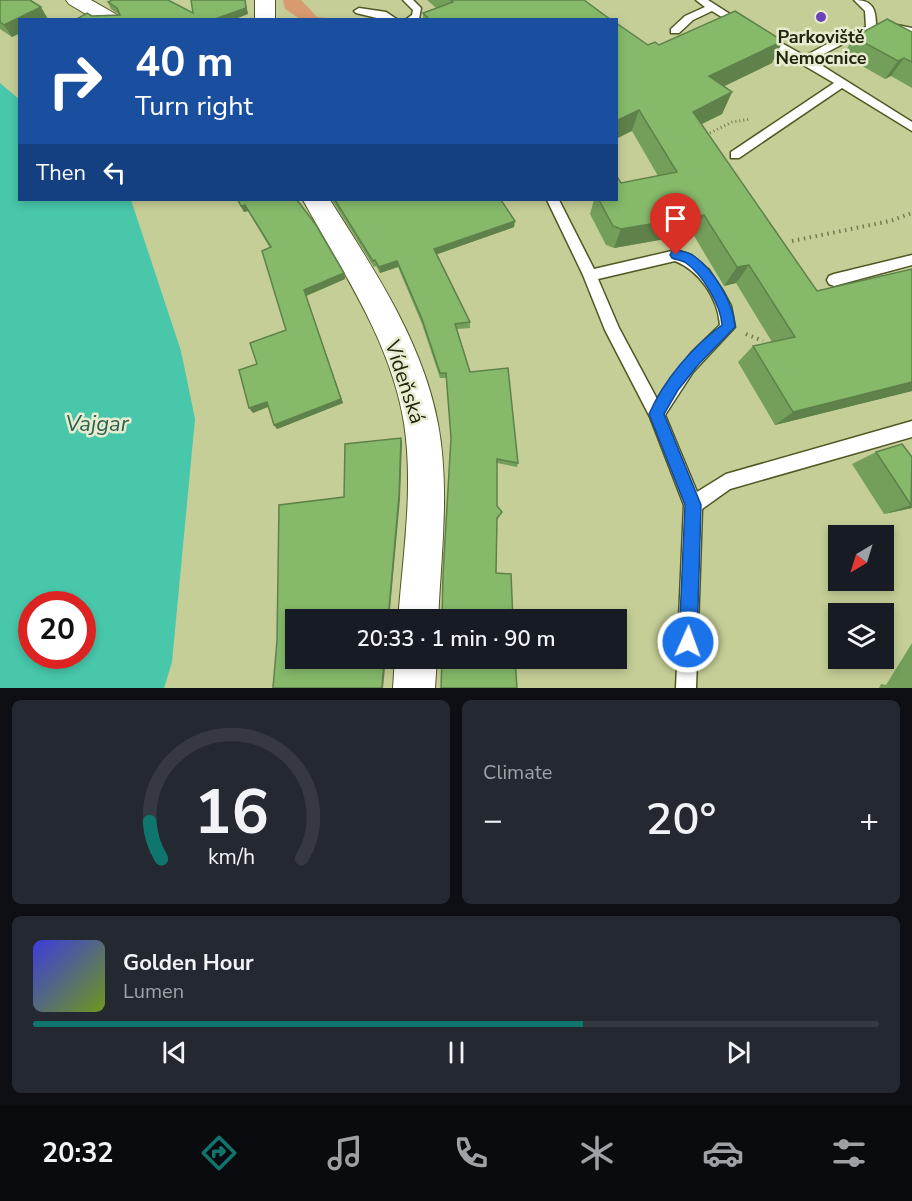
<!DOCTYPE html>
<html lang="en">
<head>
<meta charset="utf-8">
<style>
  :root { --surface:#171b24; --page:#242831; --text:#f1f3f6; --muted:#9ea1a6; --line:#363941; --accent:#0f766e }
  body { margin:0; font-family:"Nunito Sans",sans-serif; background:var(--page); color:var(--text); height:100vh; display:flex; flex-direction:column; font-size:22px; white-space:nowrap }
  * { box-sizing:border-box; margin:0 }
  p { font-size:20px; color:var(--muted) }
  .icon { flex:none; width:33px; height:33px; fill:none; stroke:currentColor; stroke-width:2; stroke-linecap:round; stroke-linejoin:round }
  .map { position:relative; height:688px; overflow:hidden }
  .details { display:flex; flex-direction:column; gap:12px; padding:12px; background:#0d0f14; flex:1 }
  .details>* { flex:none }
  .top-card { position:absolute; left:18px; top:18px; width:600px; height:183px; border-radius:0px; box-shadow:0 3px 9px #0003; background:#1a4fa0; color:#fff; overflow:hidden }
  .needle { width:39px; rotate:218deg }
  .fabs { position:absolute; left:828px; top:525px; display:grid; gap:12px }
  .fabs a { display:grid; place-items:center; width:66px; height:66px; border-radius:0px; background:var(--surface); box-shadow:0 3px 9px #0003; font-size:30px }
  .speed { position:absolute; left:18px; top:591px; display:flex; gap:12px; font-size:30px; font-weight:700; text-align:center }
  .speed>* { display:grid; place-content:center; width:78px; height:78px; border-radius:50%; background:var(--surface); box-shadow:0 3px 9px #0003; line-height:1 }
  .speed .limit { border:9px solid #d22; background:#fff; color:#111 }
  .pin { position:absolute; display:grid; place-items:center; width:51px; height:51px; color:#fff; margin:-62px -26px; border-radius:50% 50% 50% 0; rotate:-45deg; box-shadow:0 0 6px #0007 }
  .pin .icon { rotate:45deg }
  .me { position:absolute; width:66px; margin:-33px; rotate:2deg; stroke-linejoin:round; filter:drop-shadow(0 0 4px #0008) }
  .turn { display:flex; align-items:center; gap:21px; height:126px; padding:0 18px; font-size:27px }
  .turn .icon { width:78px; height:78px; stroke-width:2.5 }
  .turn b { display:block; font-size:42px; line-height:51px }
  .then { display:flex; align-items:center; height:57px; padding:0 18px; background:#0003; gap:12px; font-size:22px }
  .big { font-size:45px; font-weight:600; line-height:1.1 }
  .details .widget { flex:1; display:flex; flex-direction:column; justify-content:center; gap:9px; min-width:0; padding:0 21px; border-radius:9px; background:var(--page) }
  .details .dial { align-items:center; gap:0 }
  .dial svg { height:156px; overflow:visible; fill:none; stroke:var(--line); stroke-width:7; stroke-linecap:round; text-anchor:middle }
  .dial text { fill:var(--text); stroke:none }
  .song { display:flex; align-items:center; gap:18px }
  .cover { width:72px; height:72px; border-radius:9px; background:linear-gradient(135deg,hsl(240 70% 55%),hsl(80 70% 35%)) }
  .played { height:6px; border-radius:3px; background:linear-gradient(90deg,var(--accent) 65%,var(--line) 65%) }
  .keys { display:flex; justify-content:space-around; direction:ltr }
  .heat { display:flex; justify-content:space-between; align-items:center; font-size:33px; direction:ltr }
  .details .tiles { flex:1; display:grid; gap:12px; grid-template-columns:1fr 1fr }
  .widget:last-child { grid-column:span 2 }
  .trip { position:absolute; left:285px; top:609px; width:342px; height:60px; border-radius:0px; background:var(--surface); box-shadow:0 3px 9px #0003; font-weight:600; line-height:60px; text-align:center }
  .tabs { display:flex; height:96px; justify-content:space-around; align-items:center; background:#090b0e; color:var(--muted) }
  .tabs .icon { width:42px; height:42px }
  .tabs .on { color:var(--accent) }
  .tabs b { font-size:27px; color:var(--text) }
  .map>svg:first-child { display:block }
  .green { fill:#d89a70 }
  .water { fill:#48c7ab; fill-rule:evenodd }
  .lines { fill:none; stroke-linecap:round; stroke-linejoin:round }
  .lane-casing { stroke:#515722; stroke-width:3 }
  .street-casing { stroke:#515722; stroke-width:2 }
  .path-far1 { stroke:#747a53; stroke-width:3; stroke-dasharray:1 3; stroke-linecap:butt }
  .path { stroke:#747a53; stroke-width:4; stroke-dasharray:1.5 4.5; stroke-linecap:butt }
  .lane { fill:#fff; fill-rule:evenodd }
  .street { fill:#fff; fill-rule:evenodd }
  .wall { fill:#739f5b }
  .shaded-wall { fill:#5e824a }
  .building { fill:#86b96a; stroke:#5e824a; stroke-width:1.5 }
  .route { fill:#1a73e8; stroke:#114b97; stroke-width:1.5 }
  .poi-dot { fill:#6d43bb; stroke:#e7eccf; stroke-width:2 }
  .labels { text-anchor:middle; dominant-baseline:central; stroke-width:5; stroke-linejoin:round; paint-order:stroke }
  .far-poi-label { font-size:18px; font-weight:bold; fill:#21240e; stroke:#e7eccf }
  .street-label { font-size:21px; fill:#21240e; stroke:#e7eccf }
  .water-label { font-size:22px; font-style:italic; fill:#2f6256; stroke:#e7eccf }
</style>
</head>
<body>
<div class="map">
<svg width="912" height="688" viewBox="0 0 912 688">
  <rect width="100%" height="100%" fill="#c5ce96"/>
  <path class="green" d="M283,0H301L317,17L337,19H300L285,9Z"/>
  <path class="water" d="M0,83L19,99L20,200H131L181,351L195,419L172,662L164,688H0ZM32,604H82V656H32Z"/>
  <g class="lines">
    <defs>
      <g id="lane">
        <path d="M403,0H413L421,8L419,19L405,20L412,15L413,10Z"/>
        <path d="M696,0H708L747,25L738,27L712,11L693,20L679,33H671V29L685,16L705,7Z"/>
        <path d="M854,0C872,0 876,8 876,25H897L912,28V34C871,25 848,41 813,60L912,122V131L842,88L739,158H731V152L834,83L759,39V35H767L805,56L840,37L866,27L865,11Z"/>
        <path d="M359,8L386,12L398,20H385L356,13L354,11Z"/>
        <path d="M547,200H559L594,269L676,250L691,255L709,270L723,291L731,306L735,327L693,372L665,415L697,492L726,474L912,421V437L730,489L702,509L696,688H676L684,505L650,417L605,330L583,275ZM675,261C700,271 718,298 720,325L692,352L657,399L619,328L598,279Z"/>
        <path d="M912,255V265L834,286L829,284L827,280L829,276L834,274Z"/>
      </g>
      <g id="street">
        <path d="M66,0H91L119,16L122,20H96L69,4Z"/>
        <rect x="255" y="0" width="20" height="20"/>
        <path d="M303,200H330C373,268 423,342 438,424C450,488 441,555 438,620H398C403,555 414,488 404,423C391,342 342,271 303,200Z"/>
        <path d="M395,658H437L435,688H393Z"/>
      </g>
    </defs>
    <use href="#lane" class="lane-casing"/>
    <use href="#street" class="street-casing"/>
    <path class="path-far1" d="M710,133L732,122L751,119"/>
    <g class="path">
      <path d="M792,241L890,221L912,213"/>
      <path d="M746,334L763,341"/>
    </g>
    <use href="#lane" class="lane"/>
    <use href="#street" class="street"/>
  </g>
  <g class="wall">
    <path d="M0,0L48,19L46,20H20V33L12,37L0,29Z"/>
    <path d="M191,0H245L248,14L92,16L120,15L111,9L108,2L193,13Z"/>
    <path d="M427,0H584L611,20H423V13L436,8Z"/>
    <path d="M912,32V88L891,76L885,79L843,55L854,37Z"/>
    <path d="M648,45H659L772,63L723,86L732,92L722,114L701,124L817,291L912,391L775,425L738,362L753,346L772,342L736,283L724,286L693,234L614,248L606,245L590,214L594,200H616L621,183L658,176L632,131Z"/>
    <path d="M237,200L344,273L345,279L306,296L343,403L277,429L274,425L268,407L253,413L257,364L286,330L270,248L248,211L244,212Z"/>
    <path d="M332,200H501L514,227L437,254L470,322V328L457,329L470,372L518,463L517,467L497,463V506L501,514L497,520L442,620L451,439L446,378H440L422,324L398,267L380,273L376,266L374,267Z"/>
    <path d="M876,452L912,457V508L884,514L852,464Z"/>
    <path d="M912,643V688H879L881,684L886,685Z"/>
  </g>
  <g class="shaded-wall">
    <path d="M245,0L248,14L233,20H212Z"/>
    <path d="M41,7L48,19L46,20H20V33L12,37L4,25Z"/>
    <path d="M783,41L772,63L700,98L709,76Z"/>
    <path d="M904,58L891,76L885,79L898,61Z"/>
    <path d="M732,92L722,114L684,133L693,112Z"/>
    <path d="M639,110L632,131L616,139V121Z"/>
    <path d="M245,205L248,211L244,212L241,206Z"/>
    <path d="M704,215L693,234L614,248L621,229Z"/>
    <path d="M515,221L514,227L435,255L434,249Z"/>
    <path d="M397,261L398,267L380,273L379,267Z"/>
    <path d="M749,265L736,283L724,286L737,267Z"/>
    <path d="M344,273L345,279L306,296L343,403L277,429L274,425L304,290Z"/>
    <path d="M912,382V391L775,425L793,412Z"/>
    <path d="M267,402L270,406L253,413L249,408Z"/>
    <path d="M401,438L402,442L400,499L389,620H388Z"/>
    <path d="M911,505L912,508L884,514Z"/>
    <path d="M384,658H386L383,688H382Z"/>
  </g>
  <g class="building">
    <path d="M0,0H30L41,7L4,25L0,22Z"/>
    <path d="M112,0H168L193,13L191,0H245L246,8L212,20H75L87,13L92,16L120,15L117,8L108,2Z"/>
    <path d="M451,0H584L611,20H430L423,13L453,2Z"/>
    <path d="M735,11L783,41L709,76L732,92L693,112L817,291L912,269V382L793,412L753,346L795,337L749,265L737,267L704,215L621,229L613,226L599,200H616V175L621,183L677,172L639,110L616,121V23L648,45L655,42L659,45Z"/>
    <path d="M887,19L912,32V62L904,58L898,61L854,37Z"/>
    <path d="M238,200H297L316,225L344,273L304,290L341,399L274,425L267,402L249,408L239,370L257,364L250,343L286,330L262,251L271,247L245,205L241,206Z"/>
    <path d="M335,200H501L515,221L434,249L470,322L455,324L470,372L508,368L518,463L497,459V506L502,512L497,518L496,573L511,574L513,620H442L443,575L451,438L446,373H440L422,319L397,261L379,267L375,260L373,261Z"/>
    <path d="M401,438L399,496L388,620H296V658H384L382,688H273L277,641L279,505L344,497L345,444Z"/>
    <path d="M902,444L912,457L911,505L876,452Z"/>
    <path d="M442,658H515L517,688H441Z"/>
  </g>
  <path class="route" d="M676,250C682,251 689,252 694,256C714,270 734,304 735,327L698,365L678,390L664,414L701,505L697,642L694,649L688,651L681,649L679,642L685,505L649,414C664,380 692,347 722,325C721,305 702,274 686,263C682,260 676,260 672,258L670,255L672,251Z"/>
  <circle class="poi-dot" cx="821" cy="17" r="6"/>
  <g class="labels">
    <g class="far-poi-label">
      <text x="821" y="37">Parkoviště<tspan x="821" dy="21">Nemocnice</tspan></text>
    </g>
    <g class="street-label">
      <text transform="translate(405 382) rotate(72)">Vídeňská</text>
    </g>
    <g class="water-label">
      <text x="97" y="424">Vajgar</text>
    </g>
  </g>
</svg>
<div class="fabs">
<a><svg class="needle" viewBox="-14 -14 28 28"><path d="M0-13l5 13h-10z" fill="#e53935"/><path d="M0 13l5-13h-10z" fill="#9ea1a6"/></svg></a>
<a><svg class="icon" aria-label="layers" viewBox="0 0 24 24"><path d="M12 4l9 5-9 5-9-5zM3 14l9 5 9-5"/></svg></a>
</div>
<div class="speed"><div class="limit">20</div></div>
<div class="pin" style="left:676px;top:255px;background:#d93025"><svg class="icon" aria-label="arrive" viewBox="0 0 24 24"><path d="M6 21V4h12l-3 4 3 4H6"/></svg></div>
<svg class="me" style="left:688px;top:642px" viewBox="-20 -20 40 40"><circle r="17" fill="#1a73e8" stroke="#fff" stroke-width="3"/><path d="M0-11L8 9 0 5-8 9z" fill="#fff"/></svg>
<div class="trip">20:33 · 1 min · 90 m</div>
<div class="top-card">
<div class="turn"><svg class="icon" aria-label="right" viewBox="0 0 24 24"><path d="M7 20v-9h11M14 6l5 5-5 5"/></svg><div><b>40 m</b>Turn right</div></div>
<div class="then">Then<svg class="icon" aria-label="left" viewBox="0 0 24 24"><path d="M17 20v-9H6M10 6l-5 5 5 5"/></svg></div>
</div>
</div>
<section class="details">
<div class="tiles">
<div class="widget dial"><svg viewBox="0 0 100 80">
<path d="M14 69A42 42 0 1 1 86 69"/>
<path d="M14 69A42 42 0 0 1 8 50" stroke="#0f766e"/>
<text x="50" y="56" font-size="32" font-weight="700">16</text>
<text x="50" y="72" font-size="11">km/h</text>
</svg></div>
<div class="widget"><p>Climate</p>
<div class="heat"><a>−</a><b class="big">20°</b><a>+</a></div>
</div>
<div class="widget">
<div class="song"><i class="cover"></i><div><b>Golden Hour</b><p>Lumen</p></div></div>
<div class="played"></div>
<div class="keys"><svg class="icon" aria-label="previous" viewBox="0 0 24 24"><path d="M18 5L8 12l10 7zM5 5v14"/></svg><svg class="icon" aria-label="pause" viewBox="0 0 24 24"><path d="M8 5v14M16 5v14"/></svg><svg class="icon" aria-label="next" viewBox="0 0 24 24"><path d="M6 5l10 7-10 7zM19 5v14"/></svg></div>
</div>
</div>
</section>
<nav class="tabs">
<b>20:32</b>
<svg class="icon on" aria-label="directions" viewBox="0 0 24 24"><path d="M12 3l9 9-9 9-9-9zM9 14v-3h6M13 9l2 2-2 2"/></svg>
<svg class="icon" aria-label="music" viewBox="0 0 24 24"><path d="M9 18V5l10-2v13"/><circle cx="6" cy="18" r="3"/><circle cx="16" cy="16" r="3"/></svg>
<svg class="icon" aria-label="phone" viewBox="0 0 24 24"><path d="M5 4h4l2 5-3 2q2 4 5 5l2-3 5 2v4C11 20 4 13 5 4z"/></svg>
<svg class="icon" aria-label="climate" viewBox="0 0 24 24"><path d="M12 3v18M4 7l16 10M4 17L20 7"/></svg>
<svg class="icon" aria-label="car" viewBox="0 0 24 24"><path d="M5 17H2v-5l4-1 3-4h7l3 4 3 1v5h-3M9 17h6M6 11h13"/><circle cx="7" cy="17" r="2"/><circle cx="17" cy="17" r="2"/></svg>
<svg class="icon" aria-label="filters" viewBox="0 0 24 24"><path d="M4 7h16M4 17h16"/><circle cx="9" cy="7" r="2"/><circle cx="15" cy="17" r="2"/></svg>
</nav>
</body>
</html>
